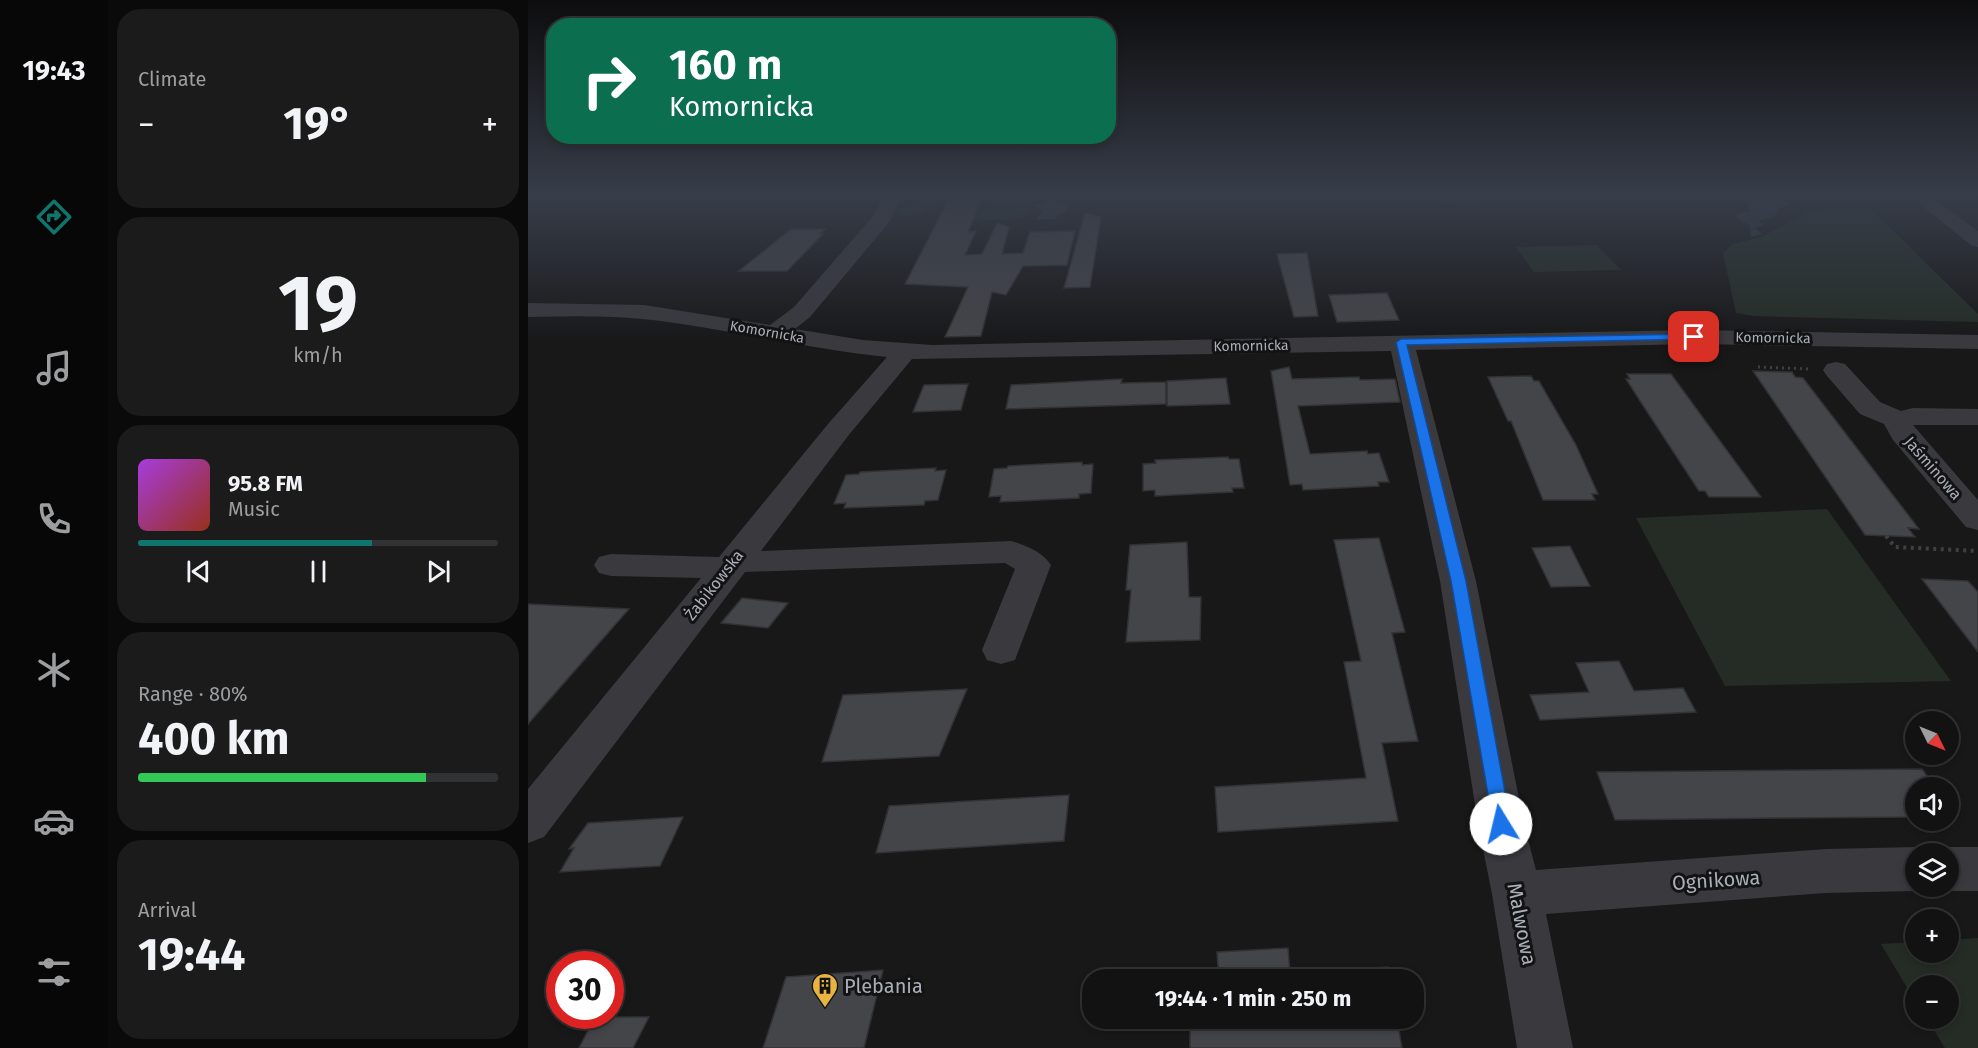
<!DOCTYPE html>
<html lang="en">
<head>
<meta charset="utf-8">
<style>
  :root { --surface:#121213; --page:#1b1b1c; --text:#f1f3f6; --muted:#9c9ea0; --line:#313233; --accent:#0f766e }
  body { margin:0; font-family:"Fira Sans",sans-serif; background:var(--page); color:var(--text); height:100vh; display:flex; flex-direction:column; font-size:22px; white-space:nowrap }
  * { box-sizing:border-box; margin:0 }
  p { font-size:20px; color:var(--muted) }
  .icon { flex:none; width:33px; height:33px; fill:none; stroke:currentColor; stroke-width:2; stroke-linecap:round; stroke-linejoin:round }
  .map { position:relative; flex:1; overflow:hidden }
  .panel { display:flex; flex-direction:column; gap:9px; padding:9px; background:#0a0a0a; width:420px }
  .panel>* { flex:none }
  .top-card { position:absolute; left:18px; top:18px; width:570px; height:126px; border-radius:24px; box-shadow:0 3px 9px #0003,0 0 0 2px var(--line); background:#0b6e4f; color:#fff; overflow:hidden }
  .needle { width:39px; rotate:133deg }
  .fabs { position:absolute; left:1377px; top:711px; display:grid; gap:12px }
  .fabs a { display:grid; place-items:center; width:54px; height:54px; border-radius:50%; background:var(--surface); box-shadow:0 3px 9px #0003,0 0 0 2px var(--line); font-size:30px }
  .speed { position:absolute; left:18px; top:951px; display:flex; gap:12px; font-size:30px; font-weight:700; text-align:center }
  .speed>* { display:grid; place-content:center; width:78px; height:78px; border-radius:50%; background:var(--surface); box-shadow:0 3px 9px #0003,0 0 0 2px var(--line); line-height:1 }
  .speed .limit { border:9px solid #d22; background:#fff; color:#111 }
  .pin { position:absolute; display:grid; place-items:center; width:51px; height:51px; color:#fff; margin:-26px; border-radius:12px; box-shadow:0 3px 9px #0006 }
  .me { position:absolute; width:66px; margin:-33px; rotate:351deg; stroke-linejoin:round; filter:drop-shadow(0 0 4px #0008) }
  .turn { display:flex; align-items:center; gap:21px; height:126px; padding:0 24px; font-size:27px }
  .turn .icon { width:78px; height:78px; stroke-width:2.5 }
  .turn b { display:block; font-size:42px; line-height:51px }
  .big { font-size:45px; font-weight:700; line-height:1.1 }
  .panel .tile { flex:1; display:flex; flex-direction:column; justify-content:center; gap:9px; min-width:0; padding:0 21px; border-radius:24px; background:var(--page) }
  .panel .dial { align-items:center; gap:0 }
  .dial b { font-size:78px; line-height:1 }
  .song { display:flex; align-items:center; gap:18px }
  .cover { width:72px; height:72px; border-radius:9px; background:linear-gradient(135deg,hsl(280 70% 55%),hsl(10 70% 35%)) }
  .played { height:6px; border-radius:3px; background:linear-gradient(90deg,var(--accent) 65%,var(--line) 65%) }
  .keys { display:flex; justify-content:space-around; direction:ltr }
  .heat { display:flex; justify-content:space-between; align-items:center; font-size:33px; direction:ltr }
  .charge { height:9px; border-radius:4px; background:linear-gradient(90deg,#34c759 80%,var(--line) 0) }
  .trip { position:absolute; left:554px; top:969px; width:342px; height:60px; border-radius:24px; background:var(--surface); box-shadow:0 3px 9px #0003,0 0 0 2px var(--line); font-weight:700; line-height:60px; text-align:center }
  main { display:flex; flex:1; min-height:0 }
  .tab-bar { display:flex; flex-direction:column; width:108px; justify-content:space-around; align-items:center; background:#070708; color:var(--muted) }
  .tab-bar .icon { width:42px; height:42px }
  .tab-bar .on { color:var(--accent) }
  .tab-bar b { font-size:27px; color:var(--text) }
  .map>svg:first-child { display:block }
  .green { fill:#242c25 }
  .water { fill:#30383f }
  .building { fill:#444549; stroke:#323235; stroke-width:1.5 }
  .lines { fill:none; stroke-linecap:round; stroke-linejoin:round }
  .path-far1 { stroke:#3f4045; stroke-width:3; stroke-dasharray:2 4; stroke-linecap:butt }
  .path { stroke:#3f4045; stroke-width:4; stroke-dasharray:3 4.5; stroke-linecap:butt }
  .minor { fill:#39393e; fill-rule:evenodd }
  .route { fill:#1a73e8; stroke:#114b97; stroke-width:1.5 }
  .labels { text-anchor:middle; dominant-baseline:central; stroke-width:6; stroke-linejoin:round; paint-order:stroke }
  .far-street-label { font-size:14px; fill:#aaaeb8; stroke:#131314 }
  .street-label { font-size:16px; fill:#aaaeb8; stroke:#131314 }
  .near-street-label { font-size:20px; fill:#aaaeb8; stroke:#131314 }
  .near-poi-label { font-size:20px; fill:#aaaeb8; stroke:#131314; text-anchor:start }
</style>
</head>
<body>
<main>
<nav class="tab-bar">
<b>19:43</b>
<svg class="icon on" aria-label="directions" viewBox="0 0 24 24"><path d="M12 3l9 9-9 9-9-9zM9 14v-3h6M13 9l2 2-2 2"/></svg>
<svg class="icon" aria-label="music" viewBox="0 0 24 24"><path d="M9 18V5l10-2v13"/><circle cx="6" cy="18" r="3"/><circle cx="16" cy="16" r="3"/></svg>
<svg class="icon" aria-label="phone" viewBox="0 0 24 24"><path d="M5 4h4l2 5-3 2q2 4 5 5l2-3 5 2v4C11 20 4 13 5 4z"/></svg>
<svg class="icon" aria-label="climate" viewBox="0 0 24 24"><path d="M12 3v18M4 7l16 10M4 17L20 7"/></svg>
<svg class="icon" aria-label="car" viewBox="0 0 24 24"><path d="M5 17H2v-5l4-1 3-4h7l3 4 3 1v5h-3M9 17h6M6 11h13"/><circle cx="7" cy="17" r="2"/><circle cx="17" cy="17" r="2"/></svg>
<svg class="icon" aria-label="filters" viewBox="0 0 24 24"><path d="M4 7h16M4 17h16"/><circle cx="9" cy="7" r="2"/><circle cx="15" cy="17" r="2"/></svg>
</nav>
<section class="panel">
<div class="tile"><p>Climate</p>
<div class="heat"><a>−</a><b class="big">19°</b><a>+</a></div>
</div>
<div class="tile dial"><b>19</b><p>km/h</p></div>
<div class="tile">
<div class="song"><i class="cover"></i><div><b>95.8 FM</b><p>Music</p></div></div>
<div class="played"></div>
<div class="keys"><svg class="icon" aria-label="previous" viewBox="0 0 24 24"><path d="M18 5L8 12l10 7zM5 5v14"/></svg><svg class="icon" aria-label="pause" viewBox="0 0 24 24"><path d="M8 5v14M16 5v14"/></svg><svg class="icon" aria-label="next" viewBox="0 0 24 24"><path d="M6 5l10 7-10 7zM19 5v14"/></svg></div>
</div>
<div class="tile"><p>Range · 80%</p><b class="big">400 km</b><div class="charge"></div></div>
<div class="tile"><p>Arrival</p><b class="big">19:44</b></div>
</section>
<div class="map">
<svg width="1450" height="1048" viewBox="0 0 1450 1048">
  <rect width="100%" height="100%" fill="#181819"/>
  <g class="green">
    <path d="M451,196L467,199L500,200L504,203L501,206L499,215L492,219L434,221L436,216H447L449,212L464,208L466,204L460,201L414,199Z"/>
    <path d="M879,196H941L957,210Z"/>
    <path d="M400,198L416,204L406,208L398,207L397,211L377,216L369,215L374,208Z"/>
    <path d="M1343,209L1450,314V322L1226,316L1208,313L1195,253L1205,244L1233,237L1284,211Z"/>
    <path d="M1069,245L1093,270L1006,272L988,247Z"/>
    <path d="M1299,509L1423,681L1197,686L1108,518Z"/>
    <path d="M1450,938V1048H1417L1399,1019L1420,1018V986H1388L1387,1001L1353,944L1387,942L1388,952H1420L1421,940Z"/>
  </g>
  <g class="water">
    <path d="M1231,198C1242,198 1254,196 1262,205L1250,208L1248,215L1231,221L1235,225L1227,228L1234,234L1223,237L1222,226L1208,217L1209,214L1222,211L1219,202Z"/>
    <path d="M519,201L534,202L540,207L536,212L530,215L528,219L508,220L514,211L507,205Z"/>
  </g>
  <g class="building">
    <path d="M453,200L440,232L448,231L437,255L454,254L469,223L481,227L474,254L495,253L502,232L547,231L539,265L495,266L478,295L464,292L453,336L417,337L440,287L377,284L420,201Z"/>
    <path d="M557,213L573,217L562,287L536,288Z"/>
    <path d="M263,229H297L292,234H295L259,271H211Z"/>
    <path d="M779,253L790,316L766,317L749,254Z"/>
    <path d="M859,293L871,320L809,322L801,295Z"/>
    <path d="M761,367L764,379L831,377L832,380L867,379L872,402L770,406L782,454L839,451L840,454L851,453L861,482H850L851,486L775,490L774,484L762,485L743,371Z"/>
    <path d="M1225,371L1264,372L1267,377L1275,378L1391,529L1380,528L1387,537L1337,535Z"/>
    <path d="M1099,374H1143L1233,497H1181L1177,491H1171L1116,407L1098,379H1102Z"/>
    <path d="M1003,376L1006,381H1011L1048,445L1070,494H1064L1067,500H1015L983,421H980L960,377Z"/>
    <path d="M698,378L702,404L639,406V381Z"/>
    <path d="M594,379L593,383L638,382V404L478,409L483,385Z"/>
    <path d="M440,384L433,410L385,412L396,385Z"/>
    <path d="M700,457L701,459H711L716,488H704L705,492L627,496V490L615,491V464L628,463L627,460Z"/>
    <path d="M554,462V465L565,464L563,493L551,494V498L472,502L473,496L461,497L466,469L479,468L480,466Z"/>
    <path d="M408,468L407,471L418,470L410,500L397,501L396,505L316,508L318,503L306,504L318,475L331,474L332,472Z"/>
    <path d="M851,538L877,632L864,633L890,741L854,743L870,821L690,832L687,787L838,778L816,662L833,661L806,540Z"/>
    <path d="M659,542L661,597H673L672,640L598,642L603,590H598L602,545Z"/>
    <path d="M1042,546L1062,586L1023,587L1004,548Z"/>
    <path d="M1394,579L1440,581L1450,592V652Z"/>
    <path d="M214,598L260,603L240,628L193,623Z"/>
    <path d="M0,604L101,609L0,724Z"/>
    <path d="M1091,661L1106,691L1155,688L1168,712L1012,720L1002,695L1061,692L1048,663Z"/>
    <path d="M439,689L411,756L294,762L315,695Z"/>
    <path d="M1394,769L1408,788H1388V817L1258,818L1087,820L1069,772Z"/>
    <path d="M541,795L536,841L348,853L361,806Z"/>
    <path d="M155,817L132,866L32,872L46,848L41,849L60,823Z"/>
    <path d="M760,948L762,973L860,967L862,980H691L689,952Z"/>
    <path d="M355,970L336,1048H235L258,977Z"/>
    <path d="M67,1017H121L105,1048H51Z"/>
    <path d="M662,1018H869L874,1048H662Z"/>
  </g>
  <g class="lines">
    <path class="path-far1" d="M1230,367L1283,369"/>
    <path class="path" d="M1358,536L1367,547L1450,551"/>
    <g class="minor">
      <path d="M355,196H373L362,221L282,317L267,329L335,340L404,345L1166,330L1450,335V349L1166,344L888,350L948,581L996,824L1008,870L1298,849L1388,847L1404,853L1420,847H1450V891H1420L1409,886H1420V854H1388V886H1399L1388,891L1298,893L1018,914L1045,1048H989L964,894L950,824L912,581L863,351L384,359L320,436L233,551L483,541C498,545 515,552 523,565L487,660L473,664L459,660L454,650L487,569L477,563L217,572L16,837L0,843V789L173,578L83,576L71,573L66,565L71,557L83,554L191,557L300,424L359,357C282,349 209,331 133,321C89,315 44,316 0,317V303L116,305L242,325L266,307L346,215Z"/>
      <path d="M1402,196L1450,231V247L1443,245L1393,205L1391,201L1393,197Z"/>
      <path d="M1308,362L1317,364L1352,402L1373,411L1385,408L1450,409V425H1385L1450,500V530L1438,527L1365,440L1356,424L1332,414L1299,376L1295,370L1299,364Z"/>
    </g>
  </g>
  <linearGradient id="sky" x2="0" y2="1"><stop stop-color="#0d0d0e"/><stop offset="0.57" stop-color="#373d49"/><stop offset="1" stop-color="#373d49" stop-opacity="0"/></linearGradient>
  <rect width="1450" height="343" fill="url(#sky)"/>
  <path class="route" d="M1166,334L1170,335V339L879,345L938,581L983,824L980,829L973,832L966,829L923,581L868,342L873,339Z"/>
  <defs>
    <symbol id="building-pin" viewBox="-11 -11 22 30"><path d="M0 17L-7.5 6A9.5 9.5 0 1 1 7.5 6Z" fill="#e8b441" stroke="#131314"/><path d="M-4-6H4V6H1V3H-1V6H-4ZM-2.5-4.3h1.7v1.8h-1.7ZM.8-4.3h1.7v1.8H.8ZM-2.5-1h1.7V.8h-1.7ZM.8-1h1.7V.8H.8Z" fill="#111"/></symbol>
  </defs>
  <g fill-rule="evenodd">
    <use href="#building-pin" x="282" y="971" width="30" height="40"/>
  </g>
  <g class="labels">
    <g class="far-street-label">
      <text transform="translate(239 332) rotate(10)">Komornicka</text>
      <text transform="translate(1245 338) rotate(1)">Komornicka</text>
      <text transform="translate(723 346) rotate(-1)">Komornicka</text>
    </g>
    <g class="street-label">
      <text transform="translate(1405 468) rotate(49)">Jaśminowa</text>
      <text transform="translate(186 585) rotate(-52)">Żabikowska</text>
    </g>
    <g class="near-street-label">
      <text transform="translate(1188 880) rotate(-4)">Ognikowa</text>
      <text transform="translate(994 924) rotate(79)">Malwowa</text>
    </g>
    <g class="near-poi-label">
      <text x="316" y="986">Plebania</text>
    </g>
  </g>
</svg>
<div class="fabs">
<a><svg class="needle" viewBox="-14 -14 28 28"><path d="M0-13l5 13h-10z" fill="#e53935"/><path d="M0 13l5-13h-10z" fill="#9c9ea0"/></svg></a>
<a><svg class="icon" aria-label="sound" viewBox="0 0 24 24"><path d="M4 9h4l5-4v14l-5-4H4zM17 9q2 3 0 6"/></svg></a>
<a><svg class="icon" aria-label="layers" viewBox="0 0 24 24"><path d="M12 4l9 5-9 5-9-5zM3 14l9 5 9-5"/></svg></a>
<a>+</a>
<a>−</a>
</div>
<div class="speed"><div class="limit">30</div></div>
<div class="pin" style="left:1166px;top:337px;background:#d93025"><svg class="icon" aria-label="arrive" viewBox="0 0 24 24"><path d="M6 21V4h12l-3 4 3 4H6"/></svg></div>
<svg class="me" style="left:973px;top:824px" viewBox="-20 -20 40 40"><circle r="19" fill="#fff"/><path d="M0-13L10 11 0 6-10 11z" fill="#1a73e8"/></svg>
<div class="trip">19:44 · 1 min · 250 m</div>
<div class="top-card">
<div class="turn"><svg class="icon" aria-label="right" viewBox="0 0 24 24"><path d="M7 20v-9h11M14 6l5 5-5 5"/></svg><div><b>160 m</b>Komornicka</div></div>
</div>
</div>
</main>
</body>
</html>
